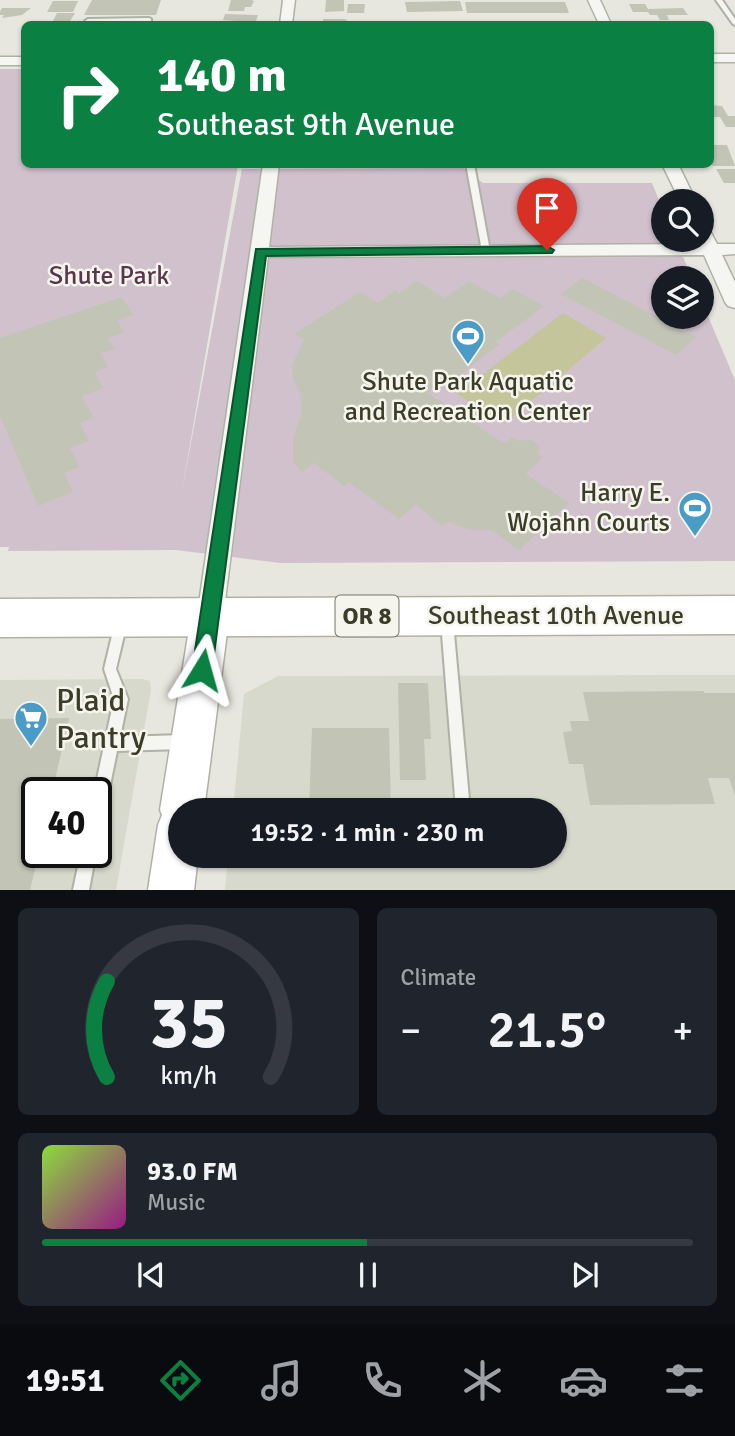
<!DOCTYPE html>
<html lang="en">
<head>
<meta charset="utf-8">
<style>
  :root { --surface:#171b24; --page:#20242c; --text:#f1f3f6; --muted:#9ea1a6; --line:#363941; --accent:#0b8043 }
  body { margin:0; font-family:Signika,sans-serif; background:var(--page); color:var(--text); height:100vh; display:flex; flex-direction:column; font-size:26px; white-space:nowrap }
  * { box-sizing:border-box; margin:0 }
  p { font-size:23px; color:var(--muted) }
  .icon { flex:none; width:38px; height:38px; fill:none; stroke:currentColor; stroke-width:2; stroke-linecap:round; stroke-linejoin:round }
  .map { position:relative; height:890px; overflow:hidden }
  .sheet { display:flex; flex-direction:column; gap:18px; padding:18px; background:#0d0f14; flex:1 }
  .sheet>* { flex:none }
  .guide { position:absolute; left:21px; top:21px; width:693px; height:147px; border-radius:10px; box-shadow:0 2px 5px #0004; background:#0b8043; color:#fff; overflow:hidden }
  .buttons { position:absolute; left:651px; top:189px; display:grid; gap:14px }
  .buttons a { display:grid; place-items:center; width:63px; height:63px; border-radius:50%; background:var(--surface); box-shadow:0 2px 5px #0004; font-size:35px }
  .speed { position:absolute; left:21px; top:777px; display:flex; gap:14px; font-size:35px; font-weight:700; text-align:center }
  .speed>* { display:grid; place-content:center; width:91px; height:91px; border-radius:50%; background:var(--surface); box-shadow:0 2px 5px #0004; line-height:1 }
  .speed .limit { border:4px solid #111; border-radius:10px; background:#fff; color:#111 }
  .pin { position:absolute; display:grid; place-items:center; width:60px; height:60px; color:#fff; margin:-72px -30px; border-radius:50% 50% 50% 0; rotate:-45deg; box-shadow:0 0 7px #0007 }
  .pin .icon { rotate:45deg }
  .me { position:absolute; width:77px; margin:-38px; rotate:8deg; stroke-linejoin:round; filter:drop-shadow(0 0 5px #0008) }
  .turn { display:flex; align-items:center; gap:24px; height:147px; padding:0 21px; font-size:32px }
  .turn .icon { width:91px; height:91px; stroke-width:2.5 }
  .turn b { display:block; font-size:49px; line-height:60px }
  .big { font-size:52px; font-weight:600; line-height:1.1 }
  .sheet .card { flex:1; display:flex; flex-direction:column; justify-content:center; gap:10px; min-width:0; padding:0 24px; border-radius:10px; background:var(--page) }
  .sheet .dial { align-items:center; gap:0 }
  .dial svg { height:182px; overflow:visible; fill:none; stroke:var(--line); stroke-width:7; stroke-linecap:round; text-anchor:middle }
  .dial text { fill:var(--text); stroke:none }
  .song { display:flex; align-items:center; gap:21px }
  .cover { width:84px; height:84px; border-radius:10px; background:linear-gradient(135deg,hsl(90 70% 55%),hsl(310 70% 35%)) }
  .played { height:7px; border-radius:4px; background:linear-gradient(90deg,var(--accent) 50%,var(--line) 50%) }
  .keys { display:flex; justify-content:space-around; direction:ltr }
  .heat { display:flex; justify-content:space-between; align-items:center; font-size:38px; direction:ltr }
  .sheet .tiles { flex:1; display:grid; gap:18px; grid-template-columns:1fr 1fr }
  .card:last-child { grid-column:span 2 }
  .trip { position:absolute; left:168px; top:798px; width:399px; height:70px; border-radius:35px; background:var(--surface); box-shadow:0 2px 5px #0004; font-weight:600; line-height:70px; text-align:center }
  .tab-bar { display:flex; height:112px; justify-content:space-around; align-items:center; background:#090b0e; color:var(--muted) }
  .tab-bar .icon { width:49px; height:49px }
  .tab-bar .active { color:var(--accent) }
  .tab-bar b { font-size:32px; color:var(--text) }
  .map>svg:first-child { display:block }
  .built { fill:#d7d9cd; fill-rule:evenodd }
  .green { fill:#d1c1cd }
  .water { fill:#c5c59c }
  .building { fill:#c2c4b6 }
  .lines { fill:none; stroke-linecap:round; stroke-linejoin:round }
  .lane-casing { stroke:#b0b1a5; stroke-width:4 }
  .street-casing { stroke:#b0b1a5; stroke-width:3 }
  .secondary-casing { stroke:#b0b1a5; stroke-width:3 }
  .primary-casing { stroke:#b1b29f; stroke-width:3 }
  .lane { fill:#f5f6f1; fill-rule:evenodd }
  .street { fill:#f5f6f1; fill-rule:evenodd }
  .secondary { fill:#fff; fill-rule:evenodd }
  .primary { fill:#fff; fill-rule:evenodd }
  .route { fill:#0b8043; stroke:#07532c; stroke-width:2 }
  .labels { text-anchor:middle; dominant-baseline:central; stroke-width:5; stroke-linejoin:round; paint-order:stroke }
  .shield { fill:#f5f5ee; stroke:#737464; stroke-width:2 }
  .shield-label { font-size:24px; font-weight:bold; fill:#3b3d29 }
  .park-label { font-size:26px; fill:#58374e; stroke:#f5f5ee }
  .poi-label { font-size:26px; fill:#3b3d29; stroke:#f5f5ee }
  .street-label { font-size:26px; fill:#3b3d29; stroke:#f5f5ee }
  .near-poi-label { font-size:32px; fill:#3b3d29; stroke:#f5f5ee; text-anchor:start }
</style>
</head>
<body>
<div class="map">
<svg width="735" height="890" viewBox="0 0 735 890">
  <rect width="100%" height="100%" fill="#e7e7df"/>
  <g class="built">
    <path d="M735,675V890H225L228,856H555V810H233L244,694L278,676Z"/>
    <path d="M142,679L150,681L151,690L116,890H0V680ZM37,793H96V852H37Z"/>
  </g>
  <path class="green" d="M0,69H24V164L238,165L182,491L242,169L463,168L483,183H652L663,210V240H676L692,278H663V317H702V302L735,380V561L281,563L176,550L8,551L9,547H0Z"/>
  <path class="water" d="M563,313L606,338L504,424L457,394Z"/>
  <g class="building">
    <path d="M92,0H161L156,15H84Z"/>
    <path d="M231,0H251L254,1L251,7H245L244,11H228Z"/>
    <path d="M326,0H344V11L325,12Z"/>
    <path d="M53,1H78L73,12H47Z"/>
    <path d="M460,1L463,11L407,12L405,2Z"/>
    <path d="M465,2H565L569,13H467Z"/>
    <path d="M348,4H365L364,13H347Z"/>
    <path d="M629,4H645L648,9L683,8L688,15H667L669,20H660L657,15H650L648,12H633Z"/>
    <path d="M2,8H31L22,15L2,18L4,15H0V12Z"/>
    <path d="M57,13H75L70,21H53Z"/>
    <path d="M225,14L258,15L255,24H235L236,21L223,20Z"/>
    <path d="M323,19H345L350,23L323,24Z"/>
    <path d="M710,105L722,106L728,116H735V127H726L720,117H710Z"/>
    <path d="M710,145H727L735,166H713L710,162Z"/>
    <path d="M319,164H442V167L319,168Z"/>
    <path d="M716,169H735V183H724Z"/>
    <path d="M582,278L617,296L696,337L676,355L561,294Z"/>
    <path d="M417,281L445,298L469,281L500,298L513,289L544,306L496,342L500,344L441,389L437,386L427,393L505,444L512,437L518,441L530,439L540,447L538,454L543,457L526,474L569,503L519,550L491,530L468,529L448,522L442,526L416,505L399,519L349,482L344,486L314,463L302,472L293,462V440L302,411L301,395L293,379L292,365L304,339L294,334L360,292L378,303L395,290L399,293Z"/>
    <path d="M122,297L133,315L117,321L124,332L108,338L115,349L101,353L108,367L95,372L103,388L82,396L94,418L80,423L89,441L70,448L79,467L64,473L73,492L38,506L0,415V338Z"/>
    <path d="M398,683H428L431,739H424L426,780H400Z"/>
    <path d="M704,691V693H735V796L729,778H708L715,804L590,805L583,764H569L563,732L572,731L570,721H589L583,692Z"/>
    <path d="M69,718L52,793H37L39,852L30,890H0V719Z"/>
    <path d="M312,728H389L391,810H309Z"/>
  </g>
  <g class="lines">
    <defs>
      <g id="lane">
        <path d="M716,0H722L735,19V25L733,24Z"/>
        <path d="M149,18L151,19V21L88,23L85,21L88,19Z"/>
        <path d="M466,164H474L490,251L486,254L482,251Z"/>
        <path d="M447,617L451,618L453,622L470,810H456L441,622L443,618Z"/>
        <path d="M121,618L125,619L127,623L116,669L128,699L120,737L182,735L187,737L189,742L187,747L182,749L117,751L103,820L101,825L96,827V793H94L114,699L104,669L115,623L117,619Z"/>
        <path d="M81,852H96L89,890H73Z"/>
      </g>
      <g id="street">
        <path d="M283,0H295L292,24H280Z"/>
        <path d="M588,0H600L611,24H599Z"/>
        <rect x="710" y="54" width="25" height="8"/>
        <rect x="0" y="57" width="24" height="8"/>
        <path d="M263,164H279L269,247L699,244L697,240H702V226L708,227L717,244H735V254L722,255L735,282V308L728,306L725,302L704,255L268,257L223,617L219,625L210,629L201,625L197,617Z"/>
        <path d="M662,164H678L696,201H680Z"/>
      </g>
      <path id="secondary" d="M210,601L223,605L229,617L204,810H180V856H198L194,890H148L158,825L162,815L160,810L191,617L197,605Z"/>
      <path id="primary" d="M735,596V634L0,637V599Z"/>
    </defs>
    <use href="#lane" class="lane-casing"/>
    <use href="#street" class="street-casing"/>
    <use href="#secondary" class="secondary-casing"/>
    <use href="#primary" class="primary-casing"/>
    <use href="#lane" class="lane"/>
    <use href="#street" class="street"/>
    <use href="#secondary" class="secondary"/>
    <use href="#primary" class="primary"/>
  </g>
  <path class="route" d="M547,246L554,250L552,253L266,256L212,670L209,677L202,679L195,677L192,670L256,249Z"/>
  <defs>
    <symbol id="stadium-pin" viewBox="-11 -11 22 30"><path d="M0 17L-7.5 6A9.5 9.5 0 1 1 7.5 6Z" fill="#4a9cc6" stroke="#f5f5ee"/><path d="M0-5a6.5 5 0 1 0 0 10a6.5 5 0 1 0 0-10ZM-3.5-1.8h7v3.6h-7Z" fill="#fff"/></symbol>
    <symbol id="supermarket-pin" viewBox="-11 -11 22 30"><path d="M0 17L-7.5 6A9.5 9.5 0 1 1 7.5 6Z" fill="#4a9cc6" stroke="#f5f5ee"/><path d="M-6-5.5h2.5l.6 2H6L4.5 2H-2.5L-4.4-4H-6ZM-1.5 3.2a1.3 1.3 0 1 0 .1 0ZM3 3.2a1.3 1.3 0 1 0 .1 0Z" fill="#fff"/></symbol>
  </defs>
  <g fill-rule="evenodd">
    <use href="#stadium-pin" x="449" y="317" width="38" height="52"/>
    <use href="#stadium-pin" x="676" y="489" width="38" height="52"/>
    <use href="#supermarket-pin" x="12" y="699" width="38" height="52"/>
  </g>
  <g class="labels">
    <rect class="shield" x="335.5" y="595.5" width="63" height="41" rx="5"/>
    <g class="shield-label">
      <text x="367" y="616">OR 8</text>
    </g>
    <g class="park-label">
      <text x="109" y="276">Shute Park</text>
    </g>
    <g class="poi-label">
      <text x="468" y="382">Shute Park Aquatic<tspan x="468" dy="30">and Recreation Center</tspan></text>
      <text x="670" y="493" text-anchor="end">Harry E.<tspan x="670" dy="30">Wojahn Courts</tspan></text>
    </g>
    <g class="street-label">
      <text x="556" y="616">Southeast 10th Avenue</text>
    </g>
    <g class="near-poi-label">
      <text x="56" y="700">Plaid<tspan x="56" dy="37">Pantry</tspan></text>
    </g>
  </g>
</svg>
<div class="buttons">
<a><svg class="icon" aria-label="search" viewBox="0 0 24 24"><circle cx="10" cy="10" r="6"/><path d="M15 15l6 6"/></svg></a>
<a><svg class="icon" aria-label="layers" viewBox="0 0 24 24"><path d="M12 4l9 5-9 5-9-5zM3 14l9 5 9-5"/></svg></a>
</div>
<div class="speed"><div class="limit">40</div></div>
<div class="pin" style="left:547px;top:250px;background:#d93025"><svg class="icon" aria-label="arrive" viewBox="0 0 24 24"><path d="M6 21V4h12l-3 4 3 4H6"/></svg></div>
<svg class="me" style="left:202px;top:670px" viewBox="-20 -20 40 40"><path d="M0-17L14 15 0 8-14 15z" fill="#0b8043" stroke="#fff" stroke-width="4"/></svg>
<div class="trip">19:52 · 1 min · 230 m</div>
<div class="guide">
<div class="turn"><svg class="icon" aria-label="right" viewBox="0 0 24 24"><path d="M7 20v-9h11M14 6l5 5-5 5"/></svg><div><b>140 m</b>Southeast 9th Avenue</div></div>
</div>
</div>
<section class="sheet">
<div class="tiles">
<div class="card dial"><svg viewBox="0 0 100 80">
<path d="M14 69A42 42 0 1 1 86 69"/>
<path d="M14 69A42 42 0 0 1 14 27" stroke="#0b8043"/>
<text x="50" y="56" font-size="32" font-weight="700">35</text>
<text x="50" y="72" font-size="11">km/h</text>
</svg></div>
<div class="card"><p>Climate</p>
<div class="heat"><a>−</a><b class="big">21.5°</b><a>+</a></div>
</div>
<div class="card">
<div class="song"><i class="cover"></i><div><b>93.0 FM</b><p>Music</p></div></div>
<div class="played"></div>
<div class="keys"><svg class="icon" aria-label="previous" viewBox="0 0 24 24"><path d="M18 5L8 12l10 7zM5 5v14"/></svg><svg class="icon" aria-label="pause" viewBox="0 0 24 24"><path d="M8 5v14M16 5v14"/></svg><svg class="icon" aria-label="next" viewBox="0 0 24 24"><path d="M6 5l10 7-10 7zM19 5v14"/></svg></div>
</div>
</div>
</section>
<nav class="tab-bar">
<b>19:51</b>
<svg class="icon active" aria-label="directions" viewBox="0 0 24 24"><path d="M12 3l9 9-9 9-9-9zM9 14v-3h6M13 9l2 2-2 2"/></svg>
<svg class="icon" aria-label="music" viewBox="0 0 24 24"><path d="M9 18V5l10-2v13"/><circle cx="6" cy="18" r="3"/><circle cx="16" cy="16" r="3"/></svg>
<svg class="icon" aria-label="phone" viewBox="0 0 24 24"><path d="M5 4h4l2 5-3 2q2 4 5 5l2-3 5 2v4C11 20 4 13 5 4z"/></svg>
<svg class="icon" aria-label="climate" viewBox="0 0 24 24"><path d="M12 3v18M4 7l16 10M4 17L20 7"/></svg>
<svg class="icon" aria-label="car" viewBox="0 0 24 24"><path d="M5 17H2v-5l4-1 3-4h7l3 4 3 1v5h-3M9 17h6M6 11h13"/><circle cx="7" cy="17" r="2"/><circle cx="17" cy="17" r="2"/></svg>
<svg class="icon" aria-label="filters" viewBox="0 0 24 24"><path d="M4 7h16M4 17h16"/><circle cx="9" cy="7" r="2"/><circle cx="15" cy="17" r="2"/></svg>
</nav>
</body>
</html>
